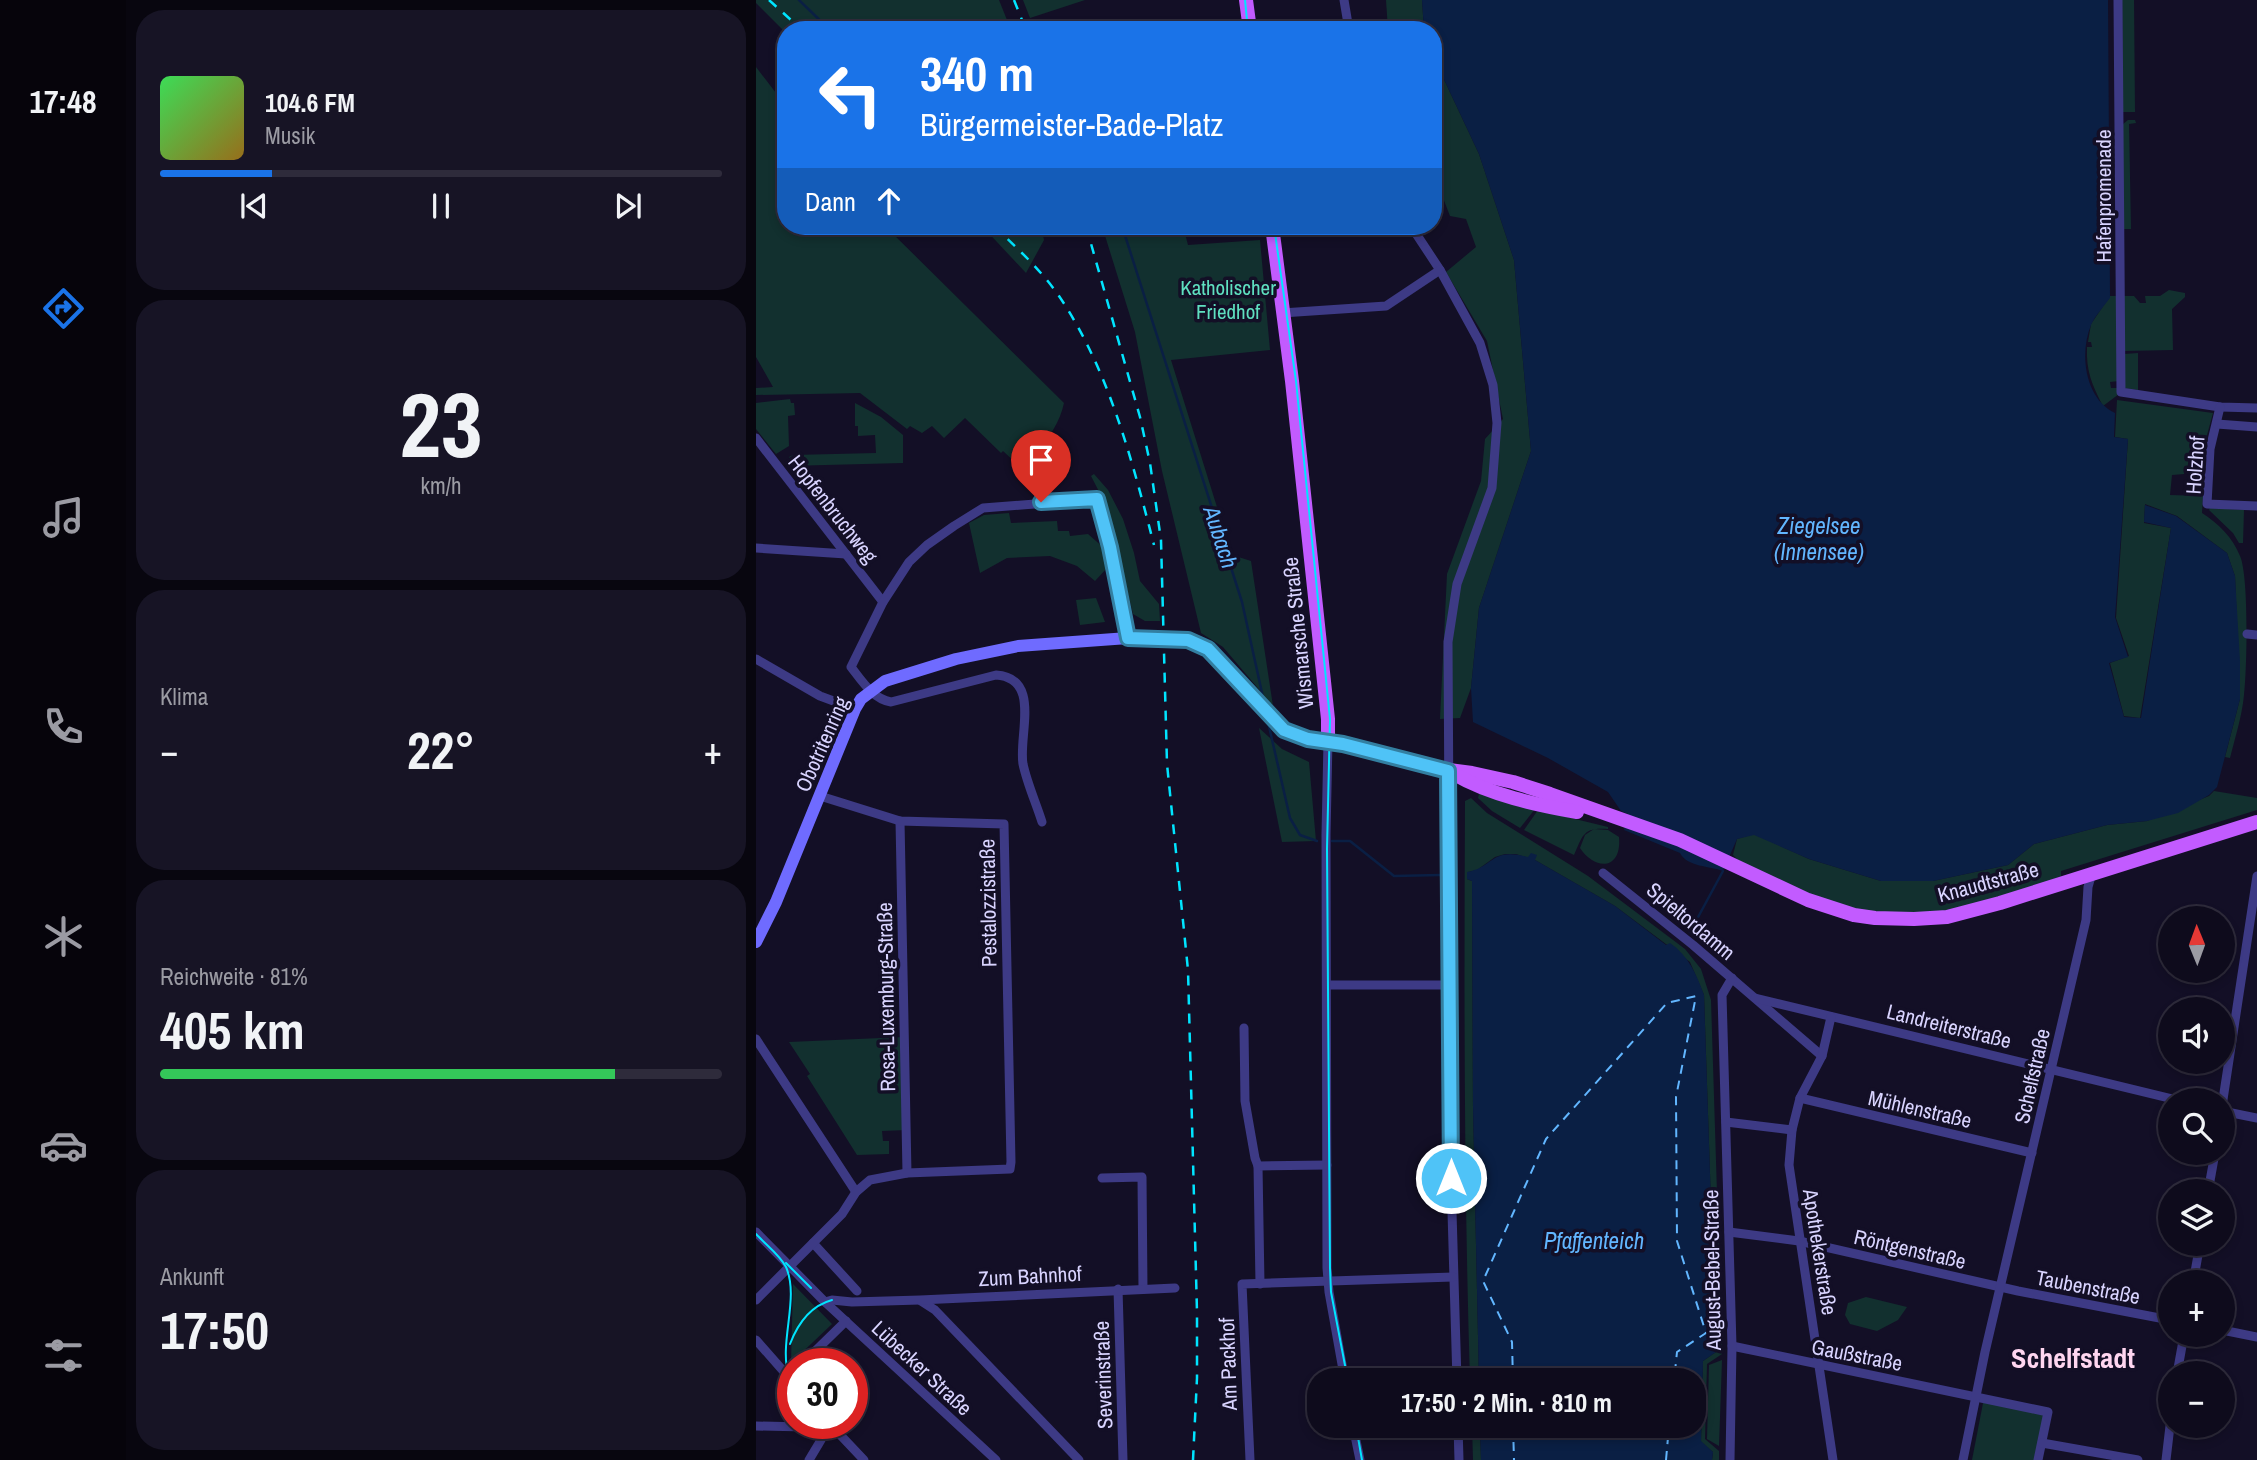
<!DOCTYPE html>
<html lang="de">
<head>
<meta charset="utf-8">
<style>
  :root { --surface:#0e0b1c; --page:#171425; --text:#f1f3f6; --muted:#9b9ba3; --line:#2e2b3b; --accent:#1a73e8 }
  body { margin:0; font-family:"Archivo Narrow",sans-serif; background:var(--page); color:var(--text); height:100vh; display:flex; flex-direction:column; font-size:26px; white-space:nowrap }
  * { box-sizing:border-box; margin:0 }
  p { font-size:23px; color:var(--muted) }
  .icon { flex:none; width:38px; height:38px; fill:none; stroke:currentColor; stroke-width:2; stroke-linecap:round; stroke-linejoin:round }
  .map { position:relative; flex:1; overflow:hidden }
  .drawer { display:flex; flex-direction:column; gap:10px; padding:10px; background:#08060f; width:630px }
  .drawer>* { flex:none }
  .guide { position:absolute; left:21px; top:21px; width:665px; height:214px; border-radius:28px; box-shadow:0 4px 10px #0003,0 0 0 2px var(--line); background:#1a73e8; color:#fff; overflow:hidden }
  .needle { width:46px; rotate:359deg }
  .tools { position:absolute; left:1402px; top:906px; display:grid; gap:14px }
  .tools a { display:grid; place-items:center; width:77px; height:77px; border-radius:50%; background:var(--surface); box-shadow:0 4px 10px #0003,0 0 0 2px var(--line); font-size:35px }
  .speed { position:absolute; left:21px; top:1348px; display:flex; gap:14px; font-size:35px; font-weight:700; text-align:center }
  .speed>* { display:grid; place-content:center; width:91px; height:91px; border-radius:50%; background:var(--surface); box-shadow:0 4px 10px #0003,0 0 0 2px var(--line); line-height:1 }
  .speed .limit { border:10px solid #d22; background:#fff; color:#111 }
  .pin { position:absolute; display:grid; place-items:center; width:60px; height:60px; color:#fff; margin:-72px -30px; border-radius:50% 50% 50% 0; rotate:-45deg; box-shadow:0 0 7px #0007 }
  .pin .icon { rotate:45deg }
  .me { position:absolute; width:77px; margin:-38px; rotate:0deg; stroke-linejoin:round; filter:drop-shadow(0 0 5px #0008) }
  .turn { display:flex; align-items:center; gap:24px; height:147px; padding:0 28px; font-size:32px }
  .turn .icon { width:91px; height:91px; stroke-width:2.5 }
  .turn b { display:block; font-size:49px; line-height:60px }
  .then { display:flex; align-items:center; height:66px; padding:0 28px; background:#0003; gap:14px; font-size:26px }
  .big { font-size:52px; font-weight:700; line-height:1.1 }
  .drawer .tile { flex:1; display:flex; flex-direction:column; justify-content:center; gap:10px; min-width:0; padding:0 24px; border-radius:28px; background:var(--page) }
  .drawer .dial { align-items:center; gap:0 }
  .dial b { font-size:91px; line-height:1 }
  .song { display:flex; align-items:center; gap:21px }
  .cover { width:84px; height:84px; border-radius:10px; background:linear-gradient(135deg,hsl(130 70% 55%),hsl(40 70% 35%)) }
  .played { height:7px; border-radius:4px; background:linear-gradient(90deg,var(--accent) 20%,var(--line) 20%) }
  .keys { display:flex; justify-content:space-around; direction:ltr }
  .heat { display:flex; justify-content:space-between; align-items:center; font-size:38px; direction:ltr }
  .charge { height:10px; border-radius:5px; background:linear-gradient(90deg,#34c759 81%,var(--line) 0) }
  .trip { position:absolute; left:551px; top:1368px; width:399px; height:70px; border-radius:28px; background:var(--surface); box-shadow:0 4px 10px #0003,0 0 0 2px var(--line); font-weight:700; line-height:70px; text-align:center }
  main { display:flex; flex:1; min-height:0 }
  .tabs { display:flex; flex-direction:column; width:126px; justify-content:space-around; align-items:center; background:#06040b; color:var(--muted) }
  .tabs .icon { width:49px; height:49px }
  .tabs .selected { color:var(--accent) }
  .tabs b { font-size:32px; color:var(--text) }
  .map>svg:first-child { display:block }
  .green { fill:#12302f }
  .water { fill:#0a1f44 }
  .lines { fill:none; stroke-linecap:round; stroke-linejoin:round }
  .stream { stroke:#0a1f44; stroke-width:2.5 }
  .ferry { stroke:#62b6ff; stroke-width:2; stroke-dasharray:9 7; stroke-linecap:butt }
  .street { stroke:#3d3a85; stroke-width:9 }
  .secondary { stroke:#6f6bff; stroke-width:12 }
  .primary { stroke:#c25bff; stroke-width:14 }
  .tram { stroke:#00e5ff; stroke-width:2 }
  .rail { stroke:#00e5ff; stroke-width:2.5; stroke-dasharray:10 9; stroke-linecap:butt }
  .route-casing { stroke:#337fa1; stroke-width:18 }
  .route { stroke:#4fc3f7; stroke-width:12 }
  .labels { text-anchor:middle; dominant-baseline:central; stroke-width:7; stroke-linejoin:round; paint-order:stroke }
  .street-label { font-size:21px; fill:#d9d4ff; stroke:#130f26 }
  .park-label { font-size:21px; fill:#5fe0c0; stroke:#130f26 }
  .water-label { font-size:23px; font-style:italic; fill:#62b6ff; stroke:#130f26 }
  .district-label { font-size:28px; font-weight:bold; fill:#ffd6f0; stroke:#130f26 }
</style>
</head>
<body>
<main>
<nav class="tabs">
<b>17:48</b>
<svg class="icon selected" aria-label="directions" viewBox="0 0 24 24"><path d="M12 3l9 9-9 9-9-9zM9 14v-3h6M13 9l2 2-2 2"/></svg>
<svg class="icon" aria-label="music" viewBox="0 0 24 24"><path d="M9 18V5l10-2v13"/><circle cx="6" cy="18" r="3"/><circle cx="16" cy="16" r="3"/></svg>
<svg class="icon" aria-label="phone" viewBox="0 0 24 24"><path d="M5 4h4l2 5-3 2q2 4 5 5l2-3 5 2v4C11 20 4 13 5 4z"/></svg>
<svg class="icon" aria-label="climate" viewBox="0 0 24 24"><path d="M12 3v18M4 7l16 10M4 17L20 7"/></svg>
<svg class="icon" aria-label="car" viewBox="0 0 24 24"><path d="M5 17H2v-5l4-1 3-4h7l3 4 3 1v5h-3M9 17h6M6 11h13"/><circle cx="7" cy="17" r="2"/><circle cx="17" cy="17" r="2"/></svg>
<svg class="icon" aria-label="filters" viewBox="0 0 24 24"><path d="M4 7h16M4 17h16"/><circle cx="9" cy="7" r="2"/><circle cx="15" cy="17" r="2"/></svg>
</nav>
<section class="drawer">
<div class="tile">
<div class="song"><i class="cover"></i><div><b>104.6 FM</b><p>Musik</p></div></div>
<div class="played"></div>
<div class="keys"><svg class="icon" aria-label="previous" viewBox="0 0 24 24"><path d="M18 5L8 12l10 7zM5 5v14"/></svg><svg class="icon" aria-label="pause" viewBox="0 0 24 24"><path d="M8 5v14M16 5v14"/></svg><svg class="icon" aria-label="next" viewBox="0 0 24 24"><path d="M6 5l10 7-10 7zM19 5v14"/></svg></div>
</div>
<div class="tile dial"><b>23</b><p>km/h</p></div>
<div class="tile"><p>Klima</p>
<div class="heat"><a>−</a><b class="big">22°</b><a>+</a></div>
</div>
<div class="tile"><p>Reichweite · 81%</p><b class="big">405 km</b><div class="charge"></div></div>
<div class="tile"><p>Ankunft</p><b class="big">17:50</b></div>
</section>
<div class="map">
<svg width="1501" height="1460" viewBox="0 0 1501 1460">
  <rect width="100%" height="100%" fill="#130f26"/>
  <g class="green">
    <path d="M0,0H243L251,20L225,30H30V33L0,3Z"/>
    <path d="M267,0H329L274,18Z"/>
    <path d="M630,0H666L668,30H632Z"/>
    <path d="M1366,0H1378L1379,112H1367Z"/>
    <path d="M677,56L723,154L758,260L775,451L723,608L715,688L704,718L684,719L691,574L725,481L729,439L747,419L731,341L690,272L720,247L710,219L694,216L677,172Z"/>
    <path d="M0,67L30,106V226H129L308,403C304,422 293,438 280,452L292,466L276,478L247,451L245,453L209,418L188,438L176,426L166,433L154,426L151,429L104,393L0,395V388L17,387L0,357Z"/>
    <path d="M1372,120H1379L1380,123L1373,124L1375,229H1367L1366,125Z"/>
    <path d="M226,226H285L288,240L270,273Z"/>
    <path d="M346,226H427L432,245L504,240L514,350L415,360L476,555L495,561L517,706L467,647L445,633L406,471L379,332Z"/>
    <path d="M1413,290L1429,293V297L1416,309L1417,350L1368,351V296H1378L1384,303H1390L1389,296H1404Z"/>
    <path d="M1354,296H1362L1363,381L1354,382L1355,388H1363V394L1347,406C1336,385 1330,371 1331,347H1336L1335,342H1332L1335,324Z"/>
    <path d="M1382,353V390L1369,388L1368,354Z"/>
    <path d="M34,399L35,403H38L39,415L32,416L33,446L20,454L0,429V403Z"/>
    <path d="M1361,400L1457,413L1451,435L1428,474L1416,475L1414,495L1447,496L1446,513C1462,523 1477,538 1484,556C1493,576 1491,670 1488,695C1486,716 1479,738 1474,758L1469,757L1484,699L1479,576L1471,553L1421,516L1389,504L1388,523L1415,528L1384,718L1368,716L1354,663L1373,656L1360,618L1372,439L1359,437Z"/>
    <path d="M99,403L125,417L147,435V463L31,466L35,461L33,457L37,455L120,453L119,435L102,436V426H99Z"/>
    <path d="M338,474L352,490L367,519L378,553L384,581L403,604L404,621H389L377,614L352,509L335,476Z"/>
    <path d="M1454,508L1488,510L1487,543H1483L1477,533L1453,510Z"/>
    <path d="M253,513L255,523L301,521L302,531H313L314,536L332,534L348,548L351,568L339,581L321,566L294,556L251,558L224,573L213,523L228,515Z"/>
    <path d="M340,598L349,622L324,625L320,600Z"/>
    <path d="M503,728L526,749L553,762L560,841L526,842Z"/>
    <path d="M1458,791L1501,798V810L1305,871V876L1276,888L1193,912L1139,916L1078,906L985,863L977,855L981,839L998,834L1053,859L1125,881H1177L1252,865L1278,844L1351,825L1391,821L1453,796Z"/>
    <path d="M723,794H725L779,809L764,828L736,811L722,798Z"/>
    <path d="M715,798L731,813L832,876L929,949L945,969L955,1000L966,1354L951,1364L949,1439L963,1451V1460H956L957,1452L945,1442L947,1361L960,1352L948,995L934,962L859,906L779,860L760,854H749L739,857L721,870L712,872L711,879L716,881L717,1107L723,1381H714C708,1187 708,994 709,801Z"/>
    <path d="M782,810L852,827V829C827,827 827,835 818,855L768,830Z"/>
    <path d="M838,829L852,830L863,837C866,869 840,872 824,848L829,835Z"/>
    <path d="M148,1037L151,1130L126,1131L127,1141H133V1154L101,1155L51,1076L54,1074L33,1042Z"/>
    <path d="M37,1284L76,1324L35,1363Z"/>
    <path d="M1110,1297L1151,1307L1142,1320L1121,1331L1094,1324L1089,1315L1092,1303Z"/>
    <path d="M966,1360L963,1446L951,1439L953,1365Z"/>
    <path d="M1228,1398L1292,1412L1282,1460H1216Z"/>
    <path d="M716,1426H724L725,1460H717Z"/>
  </g>
  <g class="water">
    <path d="M666,0H1352L1354,298C1348,306 1339,316 1335,325C1323,354 1329,399 1359,413L1358,437L1372,439L1359,617L1372,657L1353,663L1368,717L1385,718L1415,528L1388,522L1389,505L1420,516L1471,553L1479,576L1484,661V699L1461,787L1453,795L1422,813L1391,821L1351,825L1278,844L1252,865L1177,881H1125L1053,859L998,835L981,839L967,871C954,866 931,867 924,853L868,830L872,814L865,811L852,792L792,758L717,722L715,688L723,608L775,451L758,260L723,154L677,56V30H668Z"/>
    <path d="M775,853L781,855L779,860L859,906L910,945L914,943C932,955 941,975 948,995L960,1352L947,1361L945,1441L957,1452L956,1460H725L724,1426H938V1381H723L717,1107L716,881L711,879V872C739,867 734,847 772,857Z"/>
  </g>
  <g class="lines">
    <g class="stream">
      <path d="M43,0L74,30"/>
      <path d="M366,226L486,602L508,702"/>
      <path d="M512,722L534,818L544,835L561,841"/>
      <path d="M576,841H594L638,876L684,875"/>
      <path d="M934,932L967,871"/>
    </g>
    <g class="ferry">
      <path d="M757,1381L756,1342L727,1281L790,1139L911,1003L940,996L920,1097L921,1241L950,1333L921,1352L918,1381"/>
      <path d="M757,1426L758,1460"/>
      <path d="M910,1460L913,1426"/>
    </g>
    <g class="street">
      <path d="M588,0L593,30"/>
      <path d="M1362,0L1365,392L1464,407L1501,408"/>
      <path d="M655,226L684,270L724,343L737,385L741,423L736,488L701,584L692,642L695,1178L701,1381"/>
      <path d="M526,313L630,306L684,270"/>
      <path d="M1464,407L1454,449L1451,504L1501,506"/>
      <path d="M1461,424L1501,427"/>
      <path d="M0,438L127,602"/>
      <path d="M0,548L90,554"/>
      <path d="M1491,634L1501,635"/>
      <path d="M0,659L64,696L99,709"/>
      <path d="M572,741L570,835L571,1268L573,1292L589,1381"/>
      <path d="M144,821L151,1173"/>
      <path d="M286,822C280,803 271,783 267,764C262,736 286,678 240,675L135,702C117,699 106,681 95,667L127,602L153,562L171,545L198,526L227,508L341,499L354,547L372,638"/>
      <path d="M847,873L937,945L1066,1056"/>
      <path d="M571,985H694"/>
      <path d="M999,998L1425,1101"/>
      <path d="M1075,1017L1066,1056L1044,1098L1036,1130L1033,1165L1077,1460"/>
      <path d="M488,1028L489,1101L499,1158L502,1166"/>
      <path d="M0,1039L100,1192"/>
      <path d="M1044,1098L1276,1153"/>
      <path d="M1466,1106L1501,876"/>
      <path d="M1466,1111L1501,1118"/>
      <path d="M970,1122L1036,1130"/>
      <path d="M346,1178L386,1177L387,1289"/>
      <path d="M1452,1192L1459,1153"/>
      <path d="M0,1232L69,1302L240,1460"/>
      <path d="M973,1232L1043,1241L1262,1291L1414,1320"/>
      <path d="M57,1243L101,1291"/>
      <path d="M1437,1283L1444,1244"/>
      <path d="M504,1284L502,1166L571,1165"/>
      <path d="M362,1289L367,1460"/>
      <path d="M0,1300L86,1214L100,1192L114,1180L151,1173L254,1169L255,1162L248,824L144,821L64,796"/>
      <path d="M165,1301L179,1310L323,1460"/>
      <path d="M69,1302L76,1300L96,1302L164,1300L419,1288"/>
      <path d="M1466,1330L1501,1337"/>
      <path d="M0,1340L37,1382"/>
      <path d="M976,1346L1292,1412L1282,1460"/>
      <path d="M47,1363L90,1321"/>
      <path d="M1421,1374L1428,1335"/>
      <path d="M73,1423L108,1460"/>
      <path d="M0,1426L50,1427L62,1434L65,1440L53,1460"/>
      <path d="M597,1426L604,1460"/>
      <path d="M702,1426L703,1460"/>
      <path d="M1286,1443L1382,1460"/>
      <path d="M494,1460L486,1284L697,1277"/>
      <path d="M974,1460L976,1346L966,995L976,978"/>
      <path d="M1207,1460L1229,1352L1330,920L1332,887L1336,873"/>
      <path d="M1410,1460L1414,1426"/>
    </g>
    <path class="secondary" d="M0,942L20,902L99,709L105,699L129,681L200,659L262,646L372,638L432,640L452,649L528,731L552,739L572,741"/>
    <g class="primary">
      <path d="M490,0L494,30"/>
      <path d="M516,226L536,381L572,719V741L678,768L716,773L757,782L794,794L924,840L1052,900L1098,915L1119,918L1158,919L1191,917L1244,903L1501,822"/>
      <path d="M698,774C734,795 781,805 821,812"/>
    </g>
    <g class="tram">
      <path d="M489,0L492,30"/>
      <path d="M518,226L540,381L574,719L571,849L574,1268L575,1292L592,1381"/>
      <path d="M0,1234C9,1244 24,1255 30,1267C44,1299 22,1343 33,1377"/>
      <path d="M30,1263L55,1288L30,1263"/>
      <path d="M34,1344C42,1323 54,1306 76,1300"/>
      <path d="M600,1426L606,1460"/>
    </g>
    <g class="rail">
      <path d="M13,0L46,30"/>
      <path d="M258,0L270,30"/>
      <path d="M238,226C261,248 285,270 303,296C353,370 376,460 398,545"/>
      <path d="M330,226L384,417L394,463L405,540L411,764L432,970L441,1312V1378L437,1460"/>
    </g>
  </g>
  <g class="lines">
    <defs>
      <path id="route" d="M285,502L341,499L354,547L372,638L432,640L452,649L528,730L552,739L587,744L692,771L695,1178"/>
    </defs>
    <use href="#route" class="route-casing"/>
    <use href="#route" class="route"/>
  </g>
  <g class="labels">
    <g class="street-label">
      <text transform="translate(1347 196) rotate(-90)">Hafenpromenade</text>
      <text transform="translate(1439 465) rotate(-86)">Holzhof</text>
      <text transform="translate(77 509) rotate(52)">Hopfenbruchweg</text>
      <text transform="translate(542 633) rotate(-96)">Wismarsche Straße</text>
      <text transform="translate(66 744) rotate(-66)">Obotritenring</text>
      <text transform="translate(1232 882) rotate(-15)">Knaudtstraße</text>
      <text transform="translate(232 903) rotate(-91)">Pestalozzistraße</text>
      <text transform="translate(935 921) rotate(40)">Spieltordamm</text>
      <text transform="translate(130 997) rotate(-91)">Rosa-Luxemburg-Straße</text>
      <text transform="translate(1193 1026) rotate(14)">Landreiterstraße</text>
      <text transform="translate(1276 1076) rotate(-77)">Schelfstraße</text>
      <text transform="translate(1164 1109) rotate(13)">Mühlenstraße</text>
      <text transform="translate(1154 1249) rotate(13)">Röntgenstraße</text>
      <text transform="translate(1064 1252) rotate(81)">Apothekerstraße</text>
      <text transform="translate(956 1270) rotate(-91)">August-Bebel-Straße</text>
      <text transform="translate(274 1276) rotate(-3)">Zum Bahnhof</text>
      <text transform="translate(1332 1287) rotate(11)">Taubenstraße</text>
      <text transform="translate(1101 1355) rotate(11)">Gaußstraße</text>
      <text transform="translate(472 1364) rotate(-92)">Am Packhof</text>
      <text transform="translate(166 1368) rotate(43)">Lübecker Straße</text>
      <text transform="translate(347 1375) rotate(-92)">Severinstraße</text>
    </g>
    <g class="park-label">
      <text x="472" y="287">Katholischer<tspan x="472" dy="24">Friedhof</tspan></text>
    </g>
    <g class="water-label">
      <text x="1063" y="525">Ziegelsee<tspan x="1063" dy="26">(Innensee)</tspan></text>
      <text transform="translate(465 537) rotate(72)">Aubach</text>
      <text x="838" y="1240">Pfaffenteich</text>
    </g>
    <g class="district-label">
      <text x="1317" y="1358">Schelfstadt</text>
    </g>
  </g>
</svg>
<div class="tools">
<a><svg class="needle" viewBox="-14 -14 28 28"><path d="M0-13l5 13h-10z" fill="#e53935"/><path d="M0 13l5-13h-10z" fill="#9b9ba3"/></svg></a>
<a><svg class="icon" aria-label="sound" viewBox="0 0 24 24"><path d="M4 9h4l5-4v14l-5-4H4zM17 9q2 3 0 6"/></svg></a>
<a><svg class="icon" aria-label="search" viewBox="0 0 24 24"><circle cx="10" cy="10" r="6"/><path d="M15 15l6 6"/></svg></a>
<a><svg class="icon" aria-label="layers" viewBox="0 0 24 24"><path d="M12 4l9 5-9 5-9-5zM3 14l9 5 9-5"/></svg></a>
<a>+</a>
<a>−</a>
</div>
<div class="speed"><div class="limit">30</div></div>
<div class="pin" style="left:285px;top:502px;background:#d93025"><svg class="icon" aria-label="arrive" viewBox="0 0 24 24"><path d="M6 21V4h12l-3 4 3 4H6"/></svg></div>
<svg class="me" style="left:695px;top:1178px" viewBox="-20 -20 40 40"><circle r="17" fill="#4fc3f7" stroke="#fff" stroke-width="3"/><path d="M0-11L8 9 0 5-8 9z" fill="#fff"/></svg>
<div class="trip">17:50 · 2 Min. · 810 m</div>
<div class="guide">
<div class="turn"><svg class="icon" aria-label="left" viewBox="0 0 24 24"><path d="M17 20v-9H6M10 6l-5 5 5 5"/></svg><div><b>340 m</b>Bürgermeister-Bade-Platz</div></div>
<div class="then">Dann<svg class="icon" aria-label="ahead" viewBox="0 0 24 24"><path d="M12 20V5M6 11l6-6 6 6"/></svg></div>
</div>
</div>
</main>
</body>
</html>
